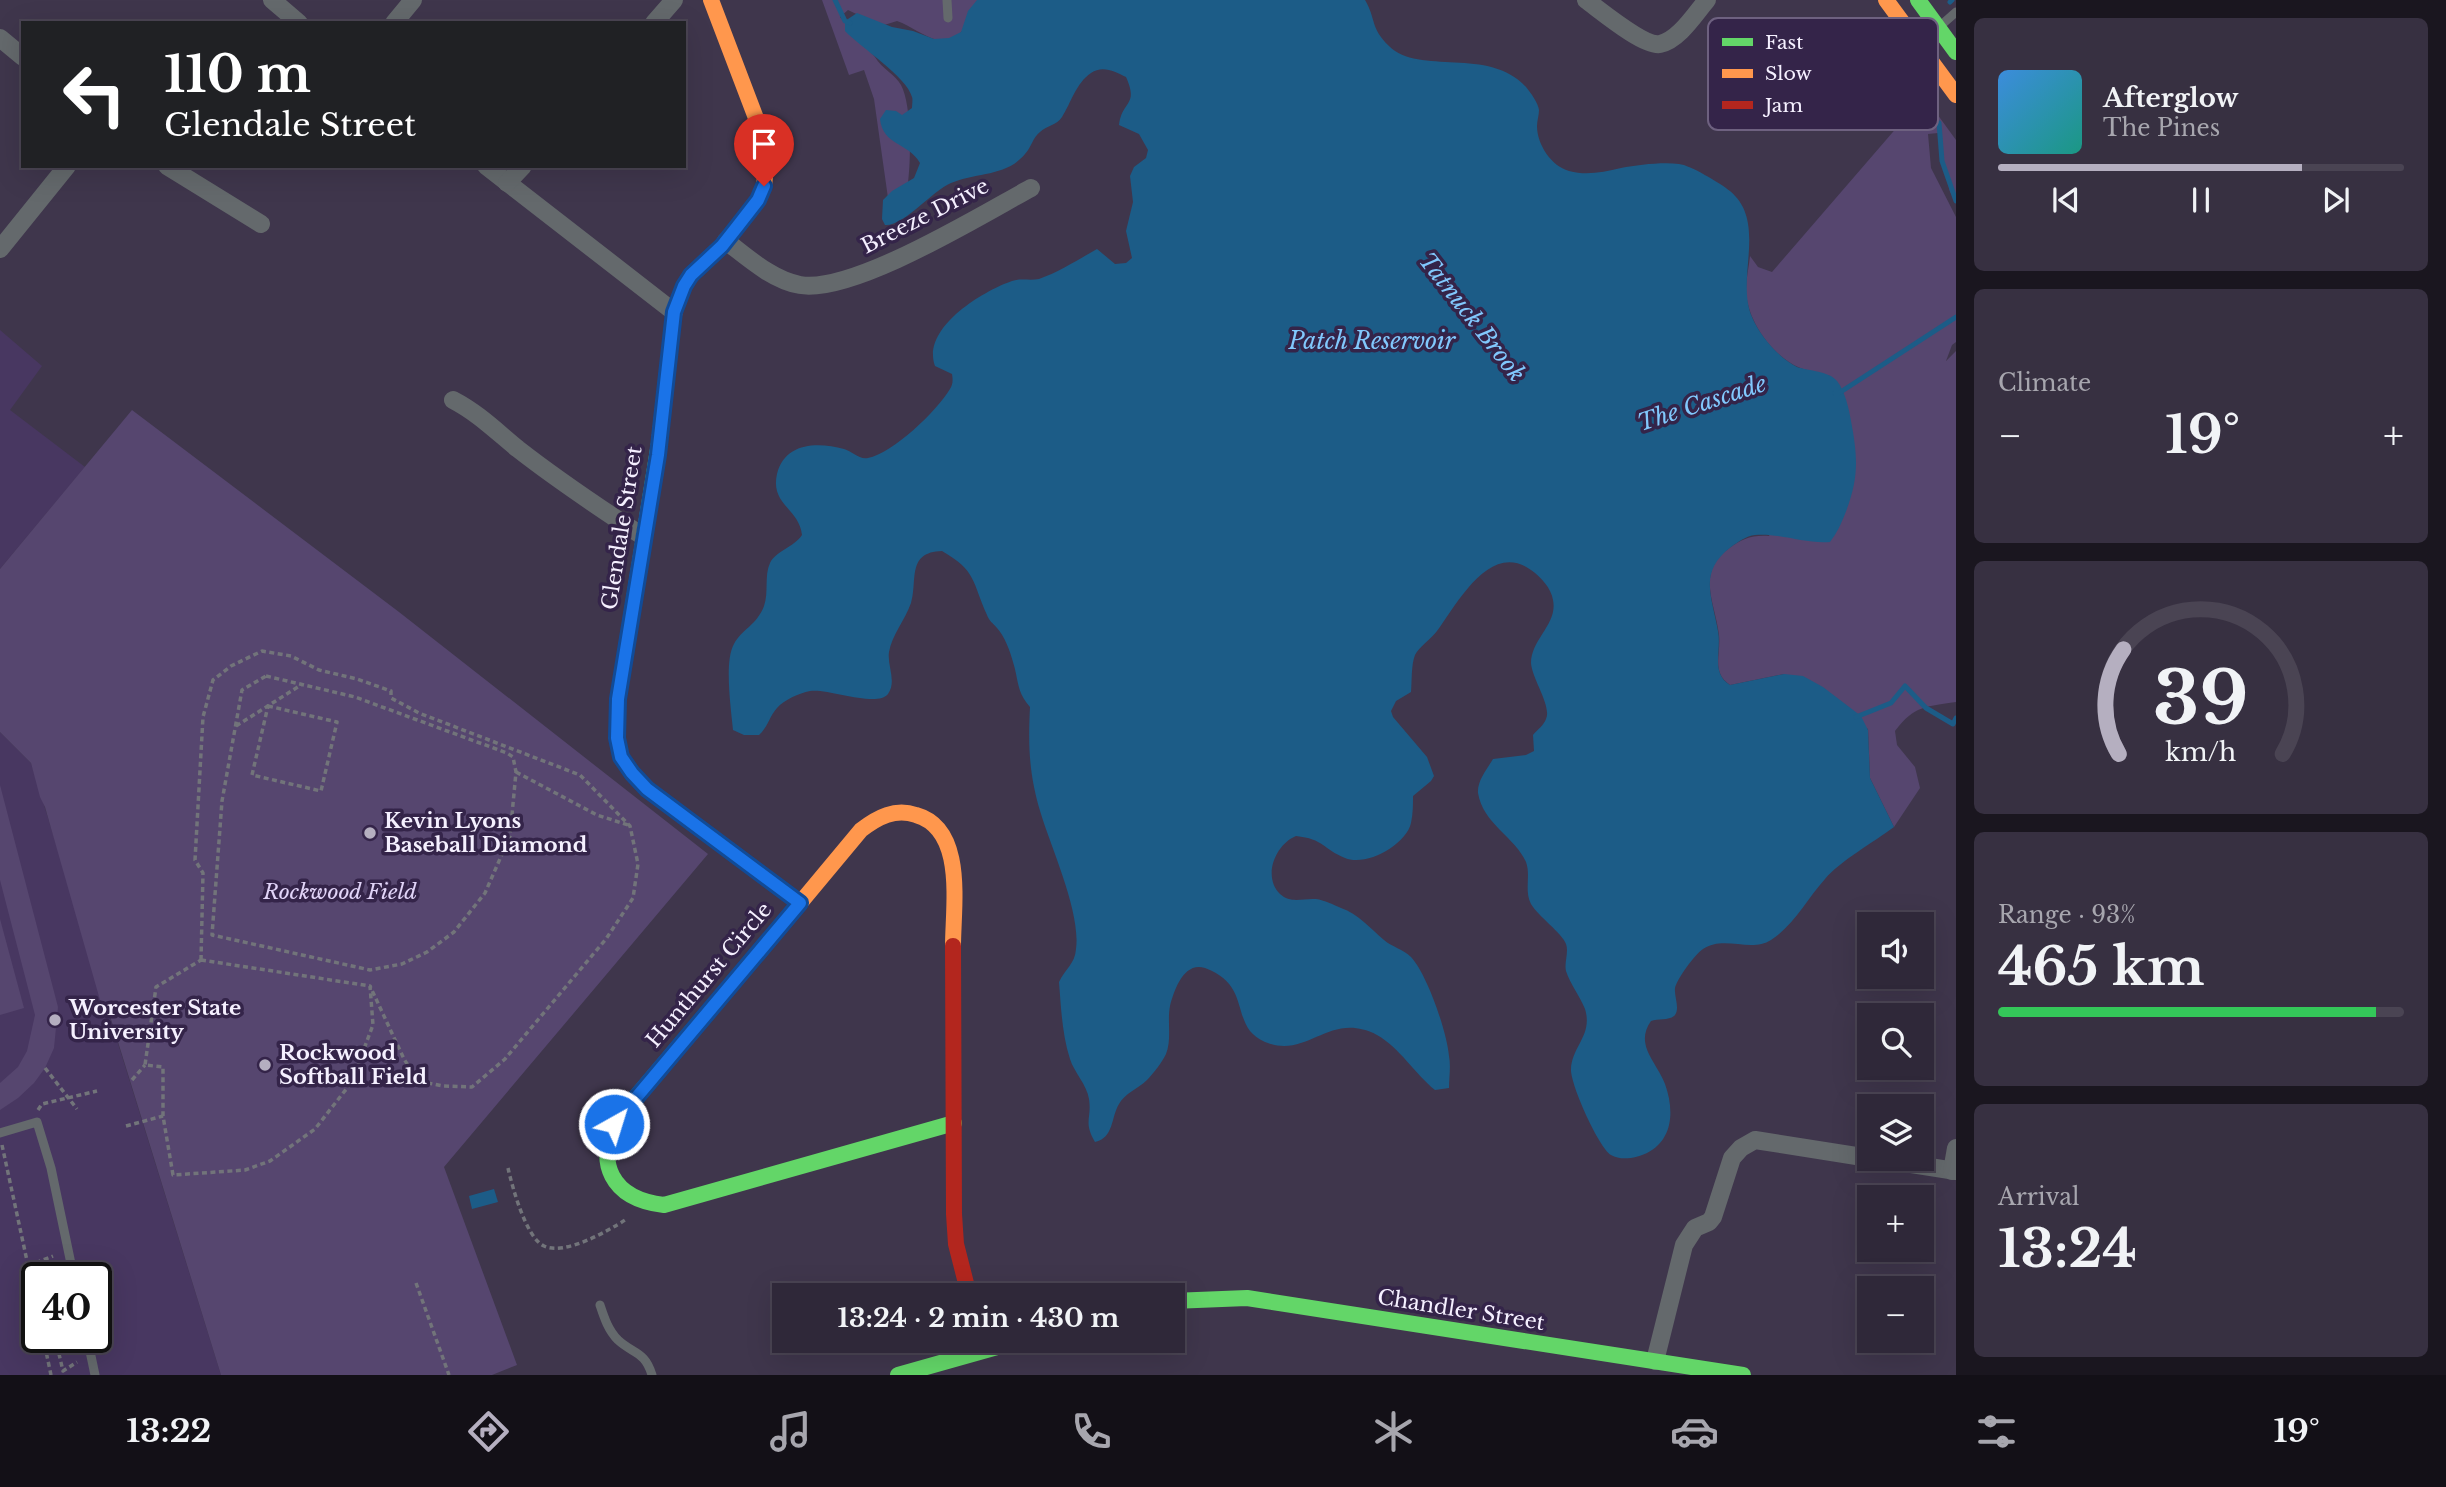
<!DOCTYPE html>
<html lang="en">
<head>
<meta charset="utf-8">
<style>
  :root { --surface:#2f2839; --page:#373041; --text:#f1f3f6; --muted:#a7a6ae; --line:#4a4453; --accent:#b5afc0 }
  body { margin:0; font-family:"Libre Baskerville",serif; background:var(--page); color:var(--text); height:100vh; display:flex; flex-direction:column; font-size:26px; white-space:nowrap }
  * { box-sizing:border-box; margin:0 }
  p { font-size:23px; color:var(--muted) }
  .icon { flex:none; width:38px; height:38px; fill:none; stroke:currentColor; stroke-width:2; stroke-linecap:round; stroke-linejoin:round }
  .map { position:relative; flex:1; overflow:hidden }
  .sheet { display:flex; flex-direction:column; gap:18px; padding:18px; background:#1a161f; width:490px }
  .sheet>* { flex:none }
  .hud { position:absolute; left:21px; top:21px; width:665px; height:147px; border-radius:0px; box-shadow:0 7px 28px #0002,0 0 0 2px var(--line); background:#202124; color:#fff; overflow:hidden }
  .tools { position:absolute; left:1857px; top:912px; display:grid; gap:14px }
  .tools a { display:grid; place-items:center; width:77px; height:77px; border-radius:0px; background:var(--surface); box-shadow:0 7px 28px #0002,0 0 0 2px var(--line); font-size:35px }
  .speed { position:absolute; left:21px; top:1262px; display:flex; gap:14px; font-size:35px; font-weight:700; text-align:center }
  .speed>* { display:grid; place-content:center; width:91px; height:91px; border-radius:50%; background:var(--surface); box-shadow:0 7px 28px #0002,0 0 0 2px var(--line); line-height:1 }
  .speed .limit { border:4px solid #111; border-radius:10px; background:#fff; color:#111 }
  .pin { position:absolute; display:grid; place-items:center; width:60px; height:60px; color:#fff; margin:-72px -30px; border-radius:50% 50% 50% 0; rotate:-45deg; box-shadow:0 0 7px #0007 }
  .pin .icon { rotate:45deg }
  .me { position:absolute; width:77px; margin:-38px; rotate:39deg; stroke-linejoin:round; filter:drop-shadow(0 0 5px #0008) }
  .turn { display:flex; align-items:center; gap:24px; height:147px; padding:0 28px; font-size:32px }
  .turn .icon { width:91px; height:91px; stroke-width:2.5 }
  .turn b { display:block; font-size:49px; line-height:60px }
  .big { font-size:52px; font-weight:800; line-height:1.1 }
  .sheet .card { flex:1; display:flex; flex-direction:column; justify-content:center; gap:10px; min-width:0; padding:0 24px; border-radius:10px; background:var(--page) }
  .sheet .dial { align-items:center; gap:0 }
  .dial svg { height:182px; overflow:visible; fill:none; stroke:var(--line); stroke-width:7; stroke-linecap:round; text-anchor:middle }
  .dial text { fill:var(--text); stroke:none }
  .song { display:flex; align-items:center; gap:21px }
  .cover { width:84px; height:84px; border-radius:10px; background:linear-gradient(135deg,hsl(210 70% 55%),hsl(170 70% 35%)) }
  .played { height:7px; border-radius:4px; background:linear-gradient(90deg,var(--accent) 75%,var(--line) 75%) }
  .keys { display:flex; justify-content:space-around; direction:ltr }
  .heat { display:flex; justify-content:space-between; align-items:center; font-size:38px; direction:ltr }
  .charge { height:10px; border-radius:5px; background:linear-gradient(90deg,#34c759 93%,var(--line) 0) }
  .trip { position:absolute; left:772px; top:1283px; width:413px; height:70px; border-radius:0px; background:var(--surface); box-shadow:0 7px 28px #0002,0 0 0 2px var(--line); font-weight:800; line-height:70px; text-align:center }
  .dock { display:flex; height:112px; justify-content:space-around; align-items:center; background:#131017; color:var(--muted) }
  .dock .icon { width:49px; height:49px }
  .dock .on { color:var(--accent) }
  .dock b { font-size:32px; color:var(--text) }
  main { display:flex; flex:1; min-height:0 }
  .map>svg:first-child { display:block }
  .built { fill:#483761; fill-rule:evenodd }
  .green { fill:#56466f }
  .water { fill:#1c5c87 }
  .lines { fill:none; stroke-linecap:round; stroke-linejoin:round }
  .stream { stroke:#1c5c87; stroke-width:5 }
  .path { stroke:#72747a; stroke-width:3.5; stroke-dasharray:5 3.5; stroke-linecap:butt }
  .lane { stroke:#64696c; stroke-width:9 }
  .street { stroke:#64696c; stroke-width:18 }
  .fast { stroke:#63d668; stroke-width:16 }
  .slow { stroke:#ff974d; stroke-width:16 }
  .jam { stroke:#b3261e; stroke-width:16 }
  .route-casing { stroke:#114b97; stroke-width:18 }
  .route { stroke:#1a73e8; stroke-width:12 }
  .poi-dot { fill:#b5afc0; stroke:#342449; stroke-width:2.5 }
  .labels { text-anchor:middle; dominant-baseline:central; stroke-width:7; stroke-linejoin:round; paint-order:stroke }
  .street-label { font-size:21px; fill:#f5f0ff; stroke:#342449 }
  .poi-label { font-size:21px; font-weight:bold; fill:#f5f0ff; stroke:#342449; text-anchor:start }
  .park-label { font-size:21px; font-style:italic; fill:#e1d4f8; stroke:#342449 }
  .water-label { font-size:23px; font-style:italic; fill:#81c8fd; stroke:#342449 }
  .key { fill:#342449; stroke:#6e6180; stroke-width:2 }
  .key-label { font-size:19px; fill:#f5f0ff }
</style>
</head>
<body>
<main>
<div class="map">
<svg width="1956" height="1375" viewBox="0 0 1956 1375">
  <rect width="100%" height="100%" fill="#3f364c"/>
  <g class="built">
    <path d="M0,330L42,366L10,410L85,467L0,569Z"/>
    <path d="M0,732L31,763L221,1375H0ZM37,1278H96V1337H37Z"/>
  </g>
  <g class="green">
    <path d="M822,0H984C974,14 958,48 937,40C923,36 911,26 897,21L881,26L848,10L840,17L875,57C882,69 895,74 901,85C912,106 911,160 908,183L888,198L874,99L864,70L849,75Z"/>
    <path d="M1924,96L1956,140V197L1950,192L1938,133L1928,134L1931,168L1956,217V342L1952,345L1946,361L1956,351V702C1925,707 1915,705 1895,731L1897,745L1915,767L1920,788L1894,827L1870,778L1868,729L1784,674L1730,685C1711,672 1721,655 1719,635C1715,602 1696,573 1728,549C1742,539 1751,535 1769,536L1830,376C1816,372 1800,370 1789,362C1766,347 1746,316 1746,289C1746,278 1749,267 1750,256L1758,267L1772,272Z"/>
    <path d="M132,410L399,612L708,854L444,1167L517,1365L492,1375H221L106,1003L100,1000L45,807L40,797L31,763L0,732V569Z"/>
    <path d="M0,785L58,1007L54,1048L45,1068L34,1083L18,1098L0,1110V1083L18,1067L27,1051L35,1015L0,880Z"/>
    <path d="M0,919L24,1008L0,1015Z"/>
  </g>
  <g class="water">
    <path d="M977,0H1365C1376,18 1370,28 1389,46C1419,76 1489,46 1526,87C1531,93 1538,103 1539,110C1539,115 1537,121 1537,126C1537,144 1551,166 1569,171C1587,176 1603,172 1621,168C1638,165 1661,162 1679,164C1690,165 1720,183 1730,191C1768,223 1735,278 1752,317C1760,336 1779,358 1797,367C1809,371 1829,371 1837,381C1845,391 1849,409 1851,421C1858,458 1859,478 1845,514C1841,524 1837,533 1830,542C1805,544 1780,533 1755,535C1746,536 1738,542 1731,547C1698,572 1712,596 1718,631C1722,651 1710,672 1730,685L1784,674L1803,676L1823,687L1861,716L1868,730L1870,778L1894,827C1874,842 1840,861 1825,879C1807,899 1794,925 1771,940C1751,953 1724,935 1703,949C1695,954 1677,979 1675,988C1674,996 1680,1008 1675,1015C1670,1021 1658,1018 1651,1021C1634,1045 1657,1062 1665,1084C1674,1109 1674,1139 1647,1153C1637,1158 1621,1161 1611,1155C1599,1148 1570,1084 1571,1069C1572,1046 1593,1035 1585,1009C1580,996 1570,984 1566,971C1564,963 1569,952 1566,944C1562,933 1538,916 1531,904C1524,891 1531,875 1526,862C1515,837 1483,824 1478,793C1477,781 1487,769 1493,759L1526,755L1534,751L1533,735C1537,730 1544,725 1546,719C1552,706 1532,679 1531,663C1531,639 1558,624 1553,600C1551,588 1541,577 1531,570C1490,540 1457,604 1437,631C1431,639 1419,647 1415,655C1411,665 1412,682 1411,692L1396,701L1391,711L1393,717L1427,757L1434,776L1431,781L1413,796C1413,804 1413,814 1411,823C1406,845 1366,867 1345,858C1323,849 1324,839 1296,836C1276,844 1262,876 1280,894C1291,904 1303,898 1316,899C1324,900 1334,905 1341,908C1358,914 1370,928 1384,940C1392,947 1403,949 1411,957C1427,974 1447,1032 1449,1056C1451,1066 1449,1078 1449,1088L1435,1090C1415,1074 1400,1048 1377,1035C1329,1010 1308,1060 1265,1042C1228,1026 1254,986 1205,968C1184,961 1174,990 1170,1006C1167,1021 1172,1039 1166,1054C1162,1062 1154,1073 1147,1080C1139,1088 1124,1094 1119,1104C1111,1117 1114,1138 1095,1142C1083,1121 1092,1119 1089,1099C1087,1085 1074,1072 1070,1059C1062,1034 1061,1007 1059,982C1065,969 1075,964 1076,949C1081,913 1052,850 1041,814C1029,775 1028,747 1030,707C1016,691 1019,681 1013,662C1010,651 1005,637 997,628C993,623 989,621 987,615C972,582 977,571 942,551C906,552 918,581 911,603C905,620 892,635 889,652C887,666 897,681 888,694C877,708 828,688 810,691C799,693 784,700 777,708C769,717 768,727 759,735H744L733,730C731,709 724,661 734,644C741,630 757,625 764,606C769,592 764,576 770,563C776,551 794,547 802,535C799,508 770,505 777,474C785,442 818,442 844,449C852,451 859,460 868,458C893,453 937,411 950,389C953,384 953,380 952,374L935,366C921,328 983,291 1012,281C1021,278 1030,281 1039,279C1059,272 1079,259 1097,249L1115,264L1126,263L1132,258L1126,231L1133,202L1130,176L1134,167L1146,158L1148,150L1139,134L1119,125C1122,100 1139,106 1126,77C1115,71 1102,65 1091,73C1076,83 1071,103 1062,117C1057,125 1046,126 1040,132C1033,137 1031,148 1025,154C1006,177 976,172 951,183C932,191 903,227 885,225L882,219L883,200L892,191L914,178L920,163C908,142 883,146 880,119L886,110L896,111L902,115L912,108C912,105 913,99 912,97C907,77 860,47 845,31V21L857,13L892,27L913,31L934,39L949,38L961,32L968,11Z"/>
    <path d="M494,1189L498,1202L472,1209L469,1196Z"/>
  </g>
  <g class="lines">
    <g class="stream">
      <path d="M835,0L845,21L850,23"/>
      <path d="M1950,2L1952,0"/>
      <path d="M1939,123L1942,161L1956,201"/>
      <path d="M1835,393H1839L1956,317"/>
      <path d="M1856,717L1891,703L1905,686L1926,708L1953,724L1956,718"/>
    </g>
    <g class="path">
      <path d="M266,676L355,697L507,753L513,757L516,772L510,836L485,893L454,932L427,952L402,964L370,970L212,935L222,801L242,690Z"/>
      <path d="M268,706L337,722L321,791L252,775Z"/>
      <path d="M236,726L301,685"/>
      <path d="M516,772L597,815L628,825"/>
      <path d="M201,960L203,873L195,860L203,717L213,680L231,666L262,651L291,656L319,670L357,679L391,691V698L419,713L580,775L630,826L638,864L633,898L606,939L505,1059L472,1087L443,1086L418,1081L404,1059L370,986"/>
      <path d="M201,960L370,986L373,1025L351,1083L315,1129L270,1161L245,1170L173,1175L163,1116V1067L145,1065L156,987Z"/>
      <path d="M45,1068L77,1109"/>
      <path d="M132,1080L145,1065"/>
      <path d="M38,1110L42,1104L97,1091"/>
      <path d="M126,1126L163,1116"/>
      <path d="M2,1145L37,1307"/>
      <path d="M508,1168C512,1186 526,1238 544,1246C564,1256 608,1231 625,1220"/>
      <path d="M43,1261L46,1278"/>
      <path d="M28,1266L53,1256"/>
      <path d="M416,1283L449,1375"/>
      <path d="M43,1337L51,1375"/>
      <path d="M55,1337L63,1371L77,1362"/>
      <path d="M59,1353L74,1343"/>
    </g>
    <g class="lane">
      <path d="M947,0L948,18"/>
      <path d="M1939,27L1956,12"/>
      <path d="M0,1133L37,1122L51,1168L74,1278"/>
      <path d="M600,1305C604,1317 608,1330 618,1340C633,1354 645,1351 652,1375"/>
      <path d="M87,1337L95,1375"/>
    </g>
    <g class="street">
      <path d="M272,0L299,23"/>
      <path d="M1586,0C1600,10 1644,47 1660,44C1679,40 1695,14 1707,0"/>
      <path d="M394,23L413,0"/>
      <path d="M654,23L674,0"/>
      <path d="M0,38L23,57"/>
      <path d="M167,166L261,224"/>
      <path d="M486,166L674,312"/>
      <path d="M507,183L523,166"/>
      <path d="M726,241C747,257 772,280 800,285C853,294 981,215 1031,188"/>
      <path d="M0,249L67,166"/>
      <path d="M453,400C478,413 496,431 518,449C559,481 601,509 644,537"/>
      <path d="M1873,1158L1956,1171"/>
      <path d="M1952,1171L1956,1148"/>
      <path d="M1655,1361L1684,1245L1695,1228L1709,1222L1713,1217L1732,1158L1741,1148L1755,1140L1869,1158"/>
    </g>
    <g class="fast">
      <path d="M1918,0L1956,52"/>
      <path d="M659,443L618,699L617,738L621,757L632,773L647,789L800,903"/>
      <path d="M786,920L619,1117C593,1163 612,1199 664,1205L954,1123"/>
      <path d="M1172,1301L1247,1298L1743,1375"/>
      <path d="M898,1375L1022,1340"/>
    </g>
    <g class="slow">
      <path d="M1886,0L1956,95"/>
      <path d="M659,443L674,312L684,286L691,275L722,246L758,200L764,186L766,168L759,126L711,0"/>
      <path d="M786,920L861,830C878,817 895,808 916,815C966,829 953,906 953,946"/>
    </g>
    <path class="jam" d="M953,946L954,1214L956,1244L969,1295"/>
  </g>
  <g class="lines">
    <defs>
      <path id="route" d="M614,1124L800,903L647,789L632,773L621,757L617,738L618,699L658,455L674,312L684,286L691,275L722,246L737,227L758,200L764,186"/>
    </defs>
    <use href="#route" class="route-casing"/>
    <use href="#route" class="route"/>
  </g>
  <g class="poi-dot">
    <circle cx="370" cy="833" r="7"/>
    <circle cx="55" cy="1020" r="7"/>
    <circle cx="265" cy="1065" r="7"/>
  </g>
  <g class="labels">
    <g class="street-label">
      <text transform="translate(925 216) rotate(-27)">Breeze Drive</text>
      <text transform="translate(622 528) rotate(-81)">Glendale Street</text>
      <text transform="translate(709 975) rotate(-50)">Hunthurst Circle</text>
      <text transform="translate(1461 1310) rotate(9)">Chandler Street</text>
    </g>
    <g class="poi-label">
      <text x="384" y="821">Kevin Lyons<tspan x="384" dy="24">Baseball Diamond</tspan></text>
      <text x="69" y="1008">Worcester State<tspan x="69" dy="24">University</tspan></text>
      <text x="279" y="1053">Rockwood<tspan x="279" dy="24">Softball Field</tspan></text>
    </g>
    <g class="park-label">
      <text x="340" y="892">Rockwood Field</text>
    </g>
    <g class="water-label">
      <text transform="translate(1472 317) rotate(52)">Tatnuck Brook</text>
      <text x="1372" y="341">Patch Reservoir</text>
      <text transform="translate(1702 403) rotate(-18)">The Cascade</text>
    </g>
  </g>
  <rect x="1708" y="18" width="230" height="112" rx="10" class="key"/>
  <rect x="1722" y="38" width="31" height="8" fill="#63d668"/>
  <rect x="1722" y="69" width="31" height="9" fill="#ff974d"/>
  <rect x="1722" y="101" width="31" height="8" fill="#b3261e"/>
  <g class="key-label">
    <text x="1765" y="49">Fast</text>
    <text x="1765" y="80">Slow</text>
    <text x="1765" y="112">Jam</text>
  </g>
</svg>
<div class="tools">
<a><svg class="icon" aria-label="sound" viewBox="0 0 24 24"><path d="M4 9h4l5-4v14l-5-4H4zM17 9q2 3 0 6"/></svg></a>
<a><svg class="icon" aria-label="search" viewBox="0 0 24 24"><circle cx="10" cy="10" r="6"/><path d="M15 15l6 6"/></svg></a>
<a><svg class="icon" aria-label="layers" viewBox="0 0 24 24"><path d="M12 4l9 5-9 5-9-5zM3 14l9 5 9-5"/></svg></a>
<a>+</a>
<a>−</a>
</div>
<div class="speed"><div class="limit">40</div></div>
<div class="pin" style="left:764px;top:186px;background:#d93025"><svg class="icon" aria-label="arrive" viewBox="0 0 24 24"><path d="M6 21V4h12l-3 4 3 4H6"/></svg></div>
<svg class="me" style="left:614px;top:1124px" viewBox="-20 -20 40 40"><circle r="17" fill="#1a73e8" stroke="#fff" stroke-width="3"/><path d="M0-11L8 9 0 5-8 9z" fill="#fff"/></svg>
<div class="trip">13:24 · 2 min · 430 m</div>
<div class="hud">
<div class="turn"><svg class="icon" aria-label="left" viewBox="0 0 24 24"><path d="M17 20v-9H6M10 6l-5 5 5 5"/></svg><div><b>110 m</b>Glendale Street</div></div>
</div>
</div>
<section class="sheet">
<div class="card">
<div class="song"><i class="cover"></i><div><b>Afterglow</b><p>The Pines</p></div></div>
<div class="played"></div>
<div class="keys"><svg class="icon" aria-label="previous" viewBox="0 0 24 24"><path d="M18 5L8 12l10 7zM5 5v14"/></svg><svg class="icon" aria-label="pause" viewBox="0 0 24 24"><path d="M8 5v14M16 5v14"/></svg><svg class="icon" aria-label="next" viewBox="0 0 24 24"><path d="M6 5l10 7-10 7zM19 5v14"/></svg></div>
</div>
<div class="card"><p>Climate</p>
<div class="heat"><a>−</a><b class="big">19°</b><a>+</a></div>
</div>
<div class="card dial"><svg viewBox="0 0 100 80">
<path d="M14 69A42 42 0 1 1 86 69"/>
<path d="M14 69A42 42 0 0 1 16 23" stroke="#b5afc0"/>
<text x="50" y="56" font-size="32" font-weight="700">39</text>
<text x="50" y="72" font-size="11">km/h</text>
</svg></div>
<div class="card"><p>Range · 93%</p><b class="big">465 km</b><div class="charge"></div></div>
<div class="card"><p>Arrival</p><b class="big">13:24</b></div>
</section>
</main>
<nav class="dock">
<b>13:22</b>
<svg class="icon on" aria-label="directions" viewBox="0 0 24 24"><path d="M12 3l9 9-9 9-9-9zM9 14v-3h6M13 9l2 2-2 2"/></svg>
<svg class="icon" aria-label="music" viewBox="0 0 24 24"><path d="M9 18V5l10-2v13"/><circle cx="6" cy="18" r="3"/><circle cx="16" cy="16" r="3"/></svg>
<svg class="icon" aria-label="phone" viewBox="0 0 24 24"><path d="M5 4h4l2 5-3 2q2 4 5 5l2-3 5 2v4C11 20 4 13 5 4z"/></svg>
<svg class="icon" aria-label="climate" viewBox="0 0 24 24"><path d="M12 3v18M4 7l16 10M4 17L20 7"/></svg>
<svg class="icon" aria-label="car" viewBox="0 0 24 24"><path d="M5 17H2v-5l4-1 3-4h7l3 4 3 1v5h-3M9 17h6M6 11h13"/><circle cx="7" cy="17" r="2"/><circle cx="17" cy="17" r="2"/></svg>
<svg class="icon" aria-label="filters" viewBox="0 0 24 24"><path d="M4 7h16M4 17h16"/><circle cx="9" cy="7" r="2"/><circle cx="15" cy="17" r="2"/></svg>
<b>19°</b>
</nav>
</body>
</html>
